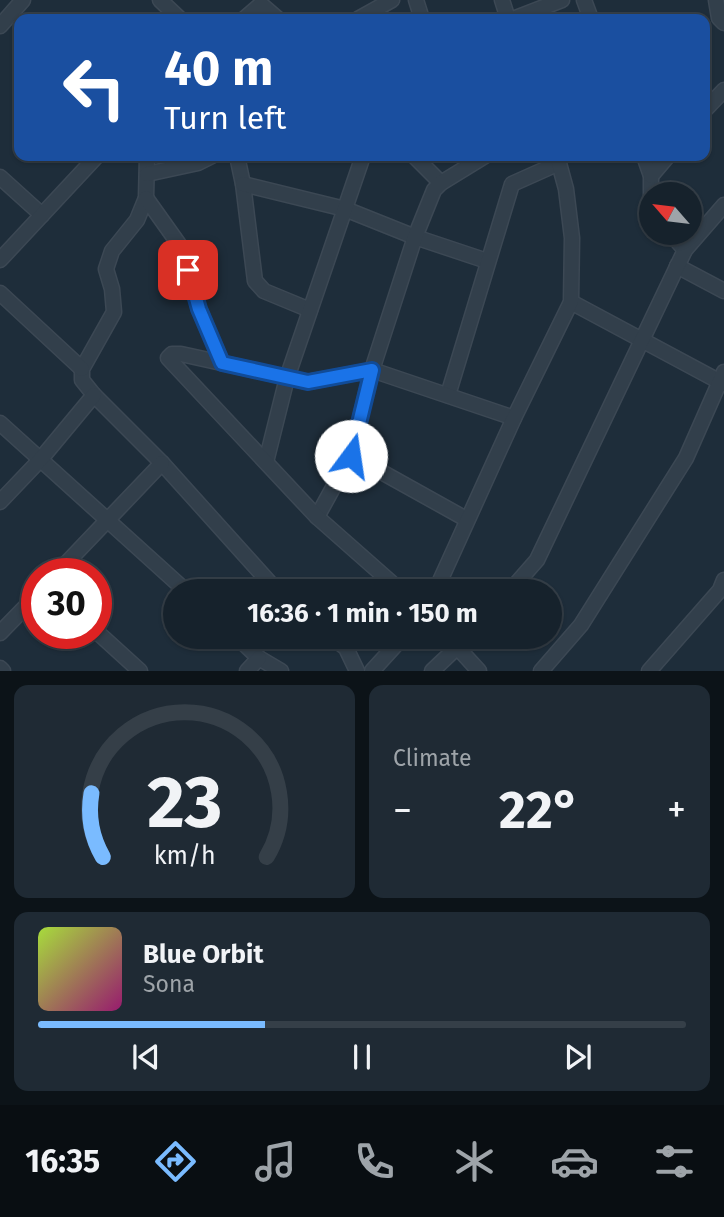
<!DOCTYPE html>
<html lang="en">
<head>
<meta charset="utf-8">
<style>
  :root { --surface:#16222c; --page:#1f2a34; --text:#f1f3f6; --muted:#9ea4a9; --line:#353f48; --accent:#7abbff }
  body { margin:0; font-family:"Fira Sans",sans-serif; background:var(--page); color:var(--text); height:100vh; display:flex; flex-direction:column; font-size:26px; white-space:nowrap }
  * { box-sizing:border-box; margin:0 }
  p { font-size:23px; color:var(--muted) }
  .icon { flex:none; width:38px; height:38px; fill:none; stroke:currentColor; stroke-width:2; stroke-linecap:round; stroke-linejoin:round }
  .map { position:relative; height:671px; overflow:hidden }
  .sheet { display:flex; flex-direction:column; gap:14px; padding:14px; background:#0c1318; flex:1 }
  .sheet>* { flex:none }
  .hud { position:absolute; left:14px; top:14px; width:696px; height:147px; border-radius:14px; box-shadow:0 2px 5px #0004,0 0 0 2px var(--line); background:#1a4fa0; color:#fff; overflow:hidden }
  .needle { width:46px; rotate:298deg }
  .tools { position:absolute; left:639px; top:182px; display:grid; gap:14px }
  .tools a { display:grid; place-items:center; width:63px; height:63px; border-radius:50%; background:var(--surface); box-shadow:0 2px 5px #0004,0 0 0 2px var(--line); font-size:35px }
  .speed { position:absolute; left:21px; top:558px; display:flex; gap:14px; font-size:35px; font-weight:700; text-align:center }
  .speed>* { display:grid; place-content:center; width:91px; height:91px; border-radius:50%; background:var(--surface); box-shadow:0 2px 5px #0004,0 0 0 2px var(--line); line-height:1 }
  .speed .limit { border:10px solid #d22; background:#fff; color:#111 }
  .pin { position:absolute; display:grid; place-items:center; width:60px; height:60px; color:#fff; margin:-30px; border-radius:14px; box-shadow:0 4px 10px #0006 }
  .me { position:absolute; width:77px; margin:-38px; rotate:14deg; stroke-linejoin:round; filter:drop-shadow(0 0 5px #0008) }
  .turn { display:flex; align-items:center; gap:24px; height:147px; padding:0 35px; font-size:32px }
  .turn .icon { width:91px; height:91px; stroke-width:2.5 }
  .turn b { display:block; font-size:49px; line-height:60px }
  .big { font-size:52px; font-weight:700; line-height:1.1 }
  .sheet .widget { flex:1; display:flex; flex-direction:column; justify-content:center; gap:10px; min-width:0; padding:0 24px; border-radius:14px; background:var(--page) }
  .sheet .dial { align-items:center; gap:0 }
  .dial svg { height:182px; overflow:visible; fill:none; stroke:var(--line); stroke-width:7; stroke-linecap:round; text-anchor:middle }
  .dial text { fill:var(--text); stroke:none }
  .song { display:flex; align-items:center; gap:21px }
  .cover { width:84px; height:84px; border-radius:10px; background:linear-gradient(135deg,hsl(80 70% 55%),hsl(320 70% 35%)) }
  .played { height:7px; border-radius:4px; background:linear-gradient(90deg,var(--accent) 35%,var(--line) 35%) }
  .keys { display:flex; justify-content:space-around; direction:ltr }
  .heat { display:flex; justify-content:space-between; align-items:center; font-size:38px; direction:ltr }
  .sheet .tiles { flex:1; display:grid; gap:14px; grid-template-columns:1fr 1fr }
  .widget:last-child { grid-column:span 2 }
  .trip { position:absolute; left:163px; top:579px; width:399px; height:70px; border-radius:35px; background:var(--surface); box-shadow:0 2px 5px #0004,0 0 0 2px var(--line); font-weight:700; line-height:70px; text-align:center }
  .menu { display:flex; height:112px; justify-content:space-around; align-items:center; background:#090e12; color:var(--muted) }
  .menu .icon { width:49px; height:49px }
  .menu .active { color:var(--accent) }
  .menu b { font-size:32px; color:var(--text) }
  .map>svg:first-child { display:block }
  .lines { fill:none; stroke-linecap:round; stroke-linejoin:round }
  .street-casing { stroke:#3c4854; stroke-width:17 }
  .street { stroke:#323f4b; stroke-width:14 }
  .route-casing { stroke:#114b97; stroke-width:18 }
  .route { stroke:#1a73e8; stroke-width:12 }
</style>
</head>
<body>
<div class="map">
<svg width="724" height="671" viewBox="0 0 724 671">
  <rect width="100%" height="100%" fill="#1e2d3a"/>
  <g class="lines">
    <defs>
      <g id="street">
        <path d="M160,0L180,19"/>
        <path d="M416,0L422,19"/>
        <path d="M502,0L508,19"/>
        <path d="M584,0L591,19"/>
        <path d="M716,0L719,18L724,23"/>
        <path d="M244,19L259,6H263L278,19"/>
        <path d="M358,19L392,0"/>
        <path d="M513,19L562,0"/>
        <path d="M0,26L23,0"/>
        <path d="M705,110L724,90"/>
        <path d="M147,156L146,198L137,220L112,251L106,269L112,289L114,312L82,369V380L94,395L162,463L278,592"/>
        <path d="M237,156L243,184L255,281L264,291L310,310"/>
        <path d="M414,156L441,183"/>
        <path d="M644,156L651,176V212"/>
        <path d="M147,174L198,163L212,156"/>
        <path d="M651,176L668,156"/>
        <path d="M0,177L42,215"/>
        <path d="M243,184L345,209L415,237L487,261"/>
        <path d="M146,198L183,250L199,309L222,363"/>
        <path d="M670,233L685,250"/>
        <path d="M0,260L97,156"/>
        <path d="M677,266L724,291"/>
        <path d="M0,293L82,369"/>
        <path d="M571,302L724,384"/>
        <path d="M448,395L512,184L559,163"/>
        <path d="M0,423L187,592"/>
        <path d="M266,462L287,378L363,156"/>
        <path d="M0,502L40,460L94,395"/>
        <path d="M317,517L351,455"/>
        <path d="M466,519L351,455L372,370L415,237L434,190L441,183L485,156"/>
        <path d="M56,574L162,463"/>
        <path d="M402,592L317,517L168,358L172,354H181L308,382L372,370L514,418"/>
        <path d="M435,592L514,418L571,302L572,238L566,189L557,156"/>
        <path d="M509,592L537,560L685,250L724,205"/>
        <path d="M96,631L140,671"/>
        <path d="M0,633L37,595"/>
        <path d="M237,637L259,658L281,671"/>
        <path d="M332,637L346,648L357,671"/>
        <path d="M448,637L479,671"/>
        <path d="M0,668L3,671"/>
        <path d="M247,671L259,658"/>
        <path d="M372,671L403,637"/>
        <path d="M432,671L468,637"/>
        <path d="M541,671L581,625L686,458L724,372"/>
        <path d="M649,671L720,590L724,580"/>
      </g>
    </defs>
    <use href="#street" class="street-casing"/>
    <use href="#street" class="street"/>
  </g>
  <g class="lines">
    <defs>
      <path id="route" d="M188,270L199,309L222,363L308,382L372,370L351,456"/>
    </defs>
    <use href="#route" class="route-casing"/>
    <use href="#route" class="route"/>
  </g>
</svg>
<div class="tools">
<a><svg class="needle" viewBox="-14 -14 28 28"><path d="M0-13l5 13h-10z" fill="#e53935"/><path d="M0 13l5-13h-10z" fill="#9ea4a9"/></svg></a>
</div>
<div class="speed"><div class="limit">30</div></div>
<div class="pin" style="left:188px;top:270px;background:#d93025"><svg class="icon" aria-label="arrive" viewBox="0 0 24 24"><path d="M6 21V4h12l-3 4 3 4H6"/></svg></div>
<svg class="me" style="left:351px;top:456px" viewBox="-20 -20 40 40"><circle r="19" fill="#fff"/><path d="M0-13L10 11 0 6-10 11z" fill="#1a73e8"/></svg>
<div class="trip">16:36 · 1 min · 150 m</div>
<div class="hud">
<div class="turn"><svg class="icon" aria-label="left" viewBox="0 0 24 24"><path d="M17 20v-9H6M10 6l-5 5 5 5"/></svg><div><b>40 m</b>Turn left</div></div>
</div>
</div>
<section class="sheet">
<div class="tiles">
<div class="widget dial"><svg viewBox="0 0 100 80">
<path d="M14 69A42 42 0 1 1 86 69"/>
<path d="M14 69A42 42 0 0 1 9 41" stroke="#7abbff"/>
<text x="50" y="56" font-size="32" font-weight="700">23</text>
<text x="50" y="72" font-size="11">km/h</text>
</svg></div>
<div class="widget"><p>Climate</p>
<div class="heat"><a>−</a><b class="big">22°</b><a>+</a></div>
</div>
<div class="widget">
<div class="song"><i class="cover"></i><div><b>Blue Orbit</b><p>Sona</p></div></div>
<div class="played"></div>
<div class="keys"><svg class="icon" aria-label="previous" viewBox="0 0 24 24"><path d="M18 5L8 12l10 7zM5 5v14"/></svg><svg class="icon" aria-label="pause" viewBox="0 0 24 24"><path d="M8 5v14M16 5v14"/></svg><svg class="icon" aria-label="next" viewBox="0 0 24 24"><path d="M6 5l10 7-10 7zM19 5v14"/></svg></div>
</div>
</div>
</section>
<nav class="menu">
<b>16:35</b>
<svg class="icon active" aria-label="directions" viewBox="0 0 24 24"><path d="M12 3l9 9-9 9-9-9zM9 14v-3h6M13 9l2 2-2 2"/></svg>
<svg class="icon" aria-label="music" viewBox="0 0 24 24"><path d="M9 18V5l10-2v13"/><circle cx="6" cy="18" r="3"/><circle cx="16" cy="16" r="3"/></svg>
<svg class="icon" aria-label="phone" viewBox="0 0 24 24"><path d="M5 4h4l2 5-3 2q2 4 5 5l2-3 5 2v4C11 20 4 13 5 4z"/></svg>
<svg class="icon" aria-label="climate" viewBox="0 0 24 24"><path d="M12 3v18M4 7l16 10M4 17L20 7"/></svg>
<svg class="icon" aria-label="car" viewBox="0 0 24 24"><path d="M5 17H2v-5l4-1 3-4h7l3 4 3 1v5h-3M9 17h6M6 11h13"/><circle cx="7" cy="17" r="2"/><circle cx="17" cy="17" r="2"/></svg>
<svg class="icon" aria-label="filters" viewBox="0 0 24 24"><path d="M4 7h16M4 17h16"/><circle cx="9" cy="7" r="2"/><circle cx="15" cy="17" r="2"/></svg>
</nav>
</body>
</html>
